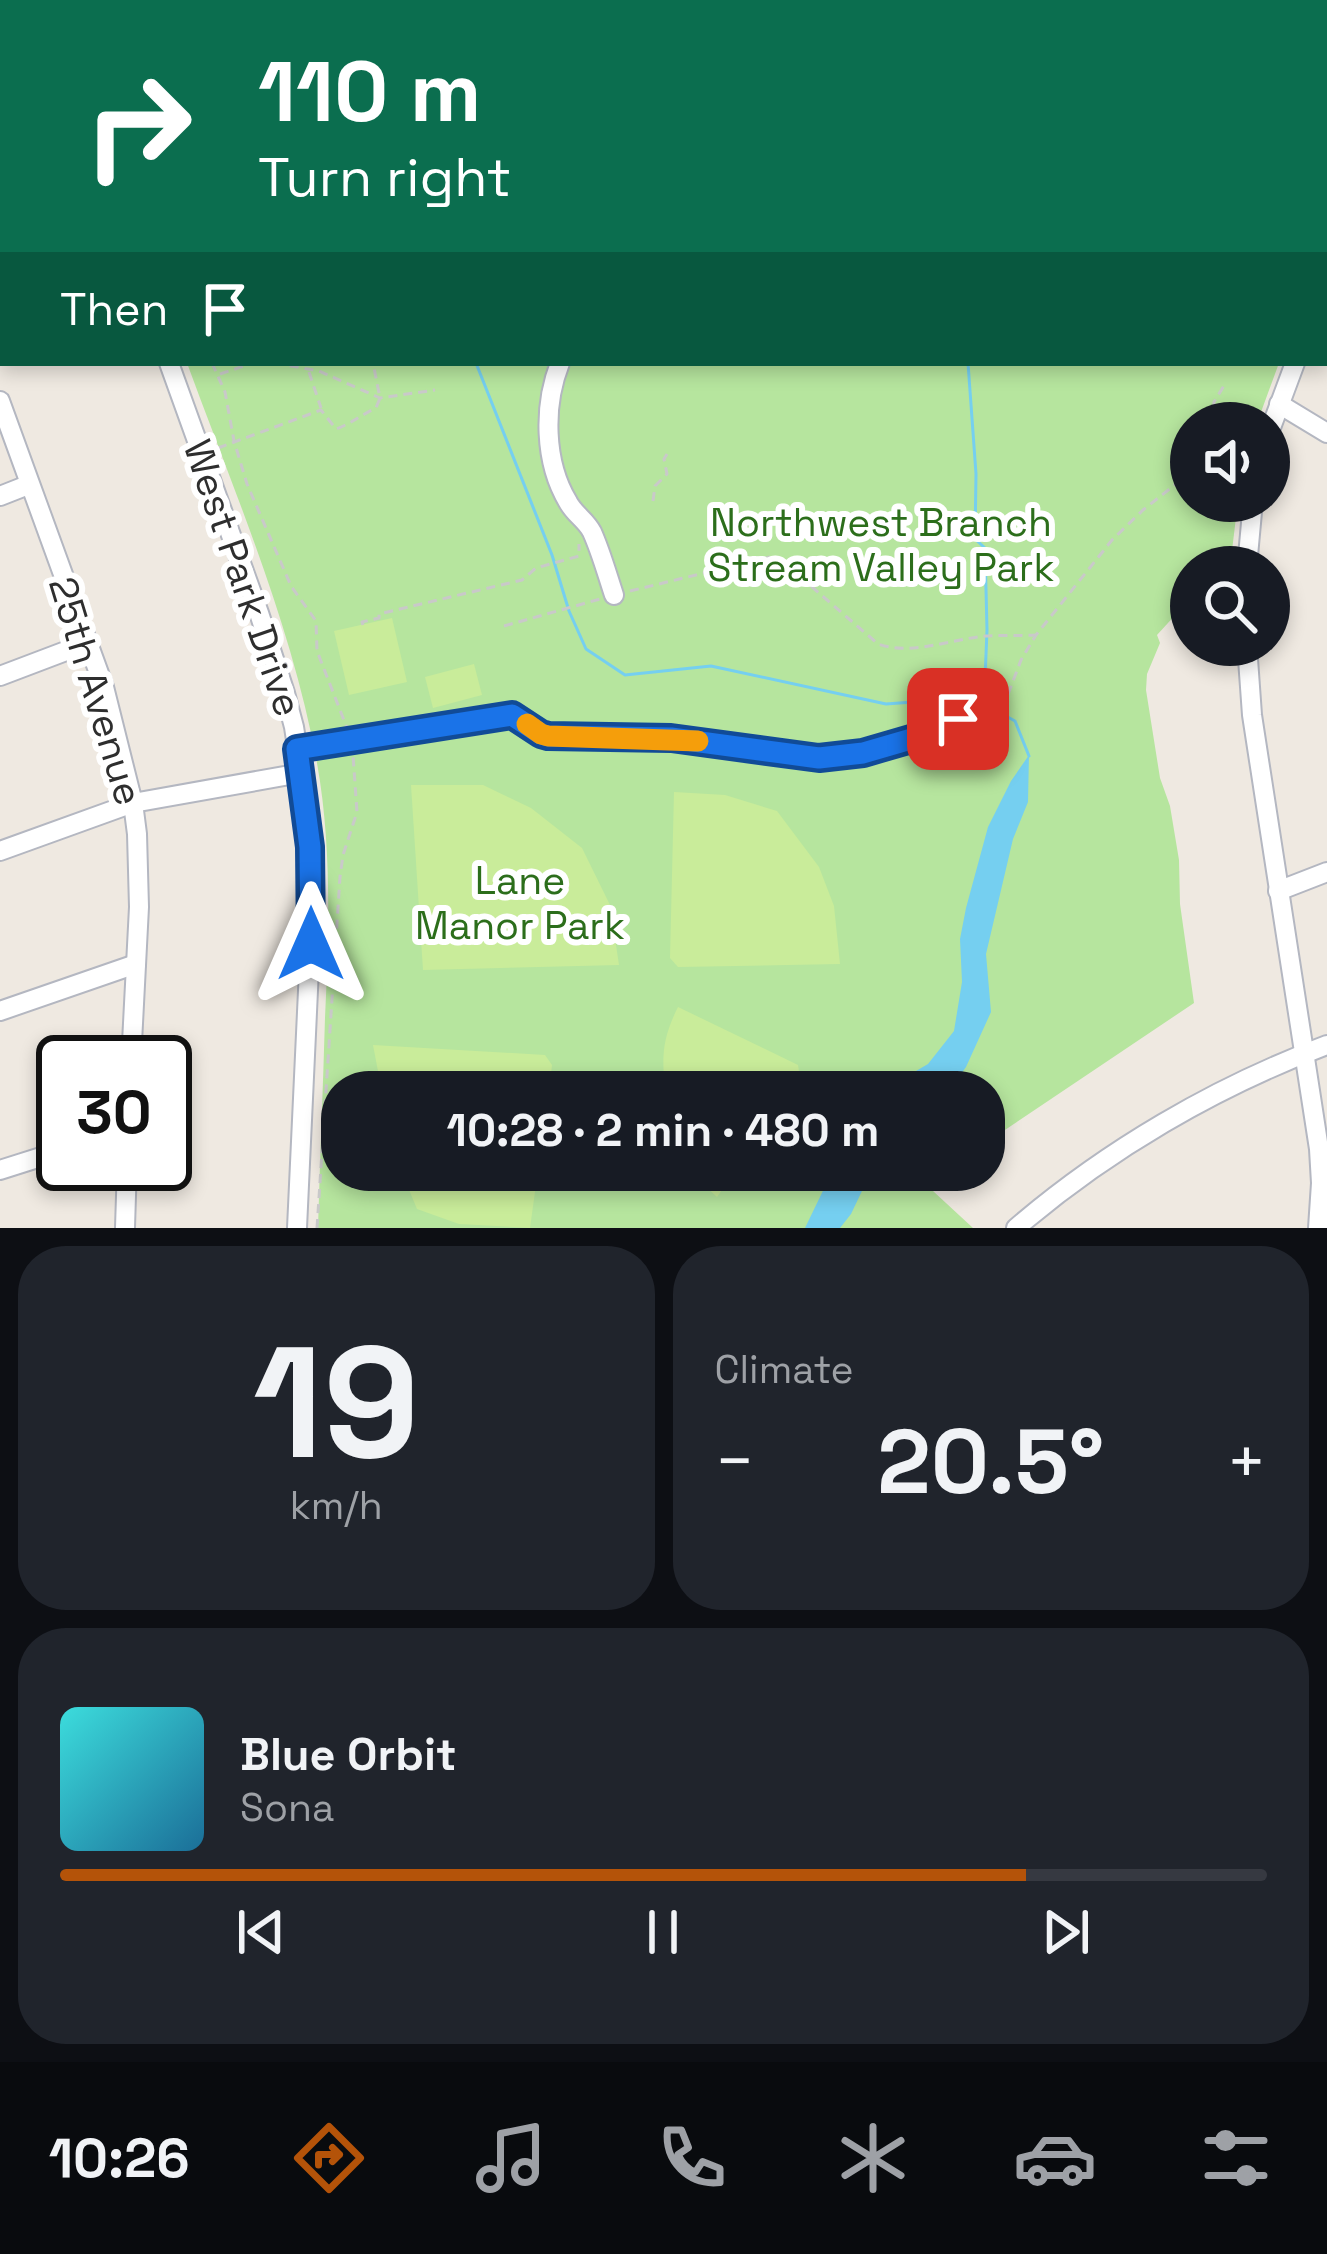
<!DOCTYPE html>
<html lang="en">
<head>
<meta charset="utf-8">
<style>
  :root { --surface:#171b24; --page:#20242c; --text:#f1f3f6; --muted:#9ea1a6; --line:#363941; --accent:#b45309 }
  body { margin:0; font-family:"Space Grotesk",sans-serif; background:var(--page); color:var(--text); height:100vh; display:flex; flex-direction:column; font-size:45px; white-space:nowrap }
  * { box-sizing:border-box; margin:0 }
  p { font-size:39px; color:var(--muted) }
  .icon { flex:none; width:66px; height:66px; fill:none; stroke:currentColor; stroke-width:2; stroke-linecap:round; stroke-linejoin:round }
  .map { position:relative; height:1228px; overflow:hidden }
  .side { display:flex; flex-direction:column; gap:18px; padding:18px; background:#0d0f14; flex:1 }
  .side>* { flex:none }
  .guide { position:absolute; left:0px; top:0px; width:1329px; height:366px; box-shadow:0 6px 18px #0003; background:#0b6e4f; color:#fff; overflow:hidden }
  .tools { position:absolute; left:1170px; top:402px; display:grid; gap:24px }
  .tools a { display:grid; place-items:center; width:120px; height:120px; border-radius:50%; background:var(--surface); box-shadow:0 6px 18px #0003; font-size:60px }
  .speed { position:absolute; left:36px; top:1035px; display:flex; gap:24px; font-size:60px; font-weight:700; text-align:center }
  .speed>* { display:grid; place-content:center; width:156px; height:156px; border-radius:50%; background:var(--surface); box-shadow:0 6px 18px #0003; line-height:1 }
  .speed .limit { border:6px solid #111; border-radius:18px; background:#fff; color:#111 }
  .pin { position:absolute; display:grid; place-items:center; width:102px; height:102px; color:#fff; margin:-51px; border-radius:24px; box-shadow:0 6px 18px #0006 }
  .me { position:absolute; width:132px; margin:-66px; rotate:0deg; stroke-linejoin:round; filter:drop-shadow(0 0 9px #0008) }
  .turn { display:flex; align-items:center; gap:42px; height:252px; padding:0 60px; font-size:54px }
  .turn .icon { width:156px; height:156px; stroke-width:2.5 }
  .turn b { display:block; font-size:84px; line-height:102px }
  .then { display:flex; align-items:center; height:114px; padding:0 60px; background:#0003; gap:24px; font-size:45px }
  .big { font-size:90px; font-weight:800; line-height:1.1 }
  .side .tile { flex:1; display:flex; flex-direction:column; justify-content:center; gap:18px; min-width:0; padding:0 42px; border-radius:48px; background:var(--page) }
  .side .dial { align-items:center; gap:0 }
  .dial b { font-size:156px; line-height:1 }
  .song { display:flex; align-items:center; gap:36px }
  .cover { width:144px; height:144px; border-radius:18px; background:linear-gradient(135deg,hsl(180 70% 55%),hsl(200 70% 35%)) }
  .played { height:12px; border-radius:6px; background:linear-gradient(90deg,var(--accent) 80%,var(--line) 80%) }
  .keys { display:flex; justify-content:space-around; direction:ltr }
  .heat { display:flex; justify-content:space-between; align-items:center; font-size:66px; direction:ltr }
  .side .tiles { flex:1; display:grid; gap:18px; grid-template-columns:1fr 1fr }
  .tile:last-child { grid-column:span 2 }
  .trip { position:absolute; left:321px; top:1071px; width:684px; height:120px; border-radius:48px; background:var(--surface); box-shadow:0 6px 18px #0003; font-weight:800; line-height:120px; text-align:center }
  .tab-bar { display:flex; height:192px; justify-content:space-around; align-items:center; background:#090b0e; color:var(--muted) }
  .tab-bar .icon { width:84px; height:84px }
  .tab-bar .on { color:var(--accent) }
  .tab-bar b { font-size:54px; color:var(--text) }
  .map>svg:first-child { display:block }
  .green { fill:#b6e59e }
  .pitch { fill:#c9ec9a }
  .water { fill:#75cff0 }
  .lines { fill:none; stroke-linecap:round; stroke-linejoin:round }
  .stream { stroke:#75cff0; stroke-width:3 }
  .minor-casing { stroke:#b4b7c1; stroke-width:22 }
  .major-casing { stroke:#c9c9c9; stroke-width:28 }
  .path { stroke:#c9c9c9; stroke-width:3; stroke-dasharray:9 6; stroke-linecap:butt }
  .minor { stroke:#fff; stroke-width:18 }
  .major { stroke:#f2d163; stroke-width:24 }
  .tram { stroke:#a3a6b8; stroke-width:3 }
  .route-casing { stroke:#114b97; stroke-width:30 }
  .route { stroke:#1a73e8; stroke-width:21 }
  .slow { stroke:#f59e0b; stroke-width:21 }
  .labels { text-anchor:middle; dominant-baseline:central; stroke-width:12; stroke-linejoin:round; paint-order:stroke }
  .park-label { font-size:39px; fill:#2c6e1b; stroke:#fff }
  .street-label { font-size:39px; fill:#2e2e2e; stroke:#fff }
</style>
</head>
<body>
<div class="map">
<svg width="1327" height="1228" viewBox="0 0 1327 1228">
  <rect width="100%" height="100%" fill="#efe9e1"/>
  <g class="green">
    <path d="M55,0H665L656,3H56Z"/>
    <path d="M827,0H1237L1243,3H819Z"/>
    <path d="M187,363H1279L1257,423H1191V501H1238L1230,567H1191V606L1178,612L1157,635L1160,643L1147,674L1146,690L1160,778L1170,806L1179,860L1180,904L1194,1003L984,1144V1092H342V1170H950L943,1175L933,1191L973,1228H318C320,1158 323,1088 325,1018C329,932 332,847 317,763C292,625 235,494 187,363Z"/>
  </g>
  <g class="pitch">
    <path d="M392,618L407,682L349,695L334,631Z"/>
    <path d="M474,664L482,695L433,708L425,677Z"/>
    <path d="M411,785H483L531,808L582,848L610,905L619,965L423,970Z"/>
    <path d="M674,792L725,795L777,811L819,867L834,906L840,964L678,967L670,958Z"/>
    <path d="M678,1007L798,1065L800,1078L790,1092H666C661,1058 662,1039 678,1007Z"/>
    <path d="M373,1045L545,1055L552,1065L549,1092H382Z"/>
    <path d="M401,1170H538L530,1228L459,1224L417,1209Z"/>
    <path d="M688,1170H736L717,1197Z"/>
  </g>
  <g class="water">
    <path d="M1029,755L1028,802L1013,839L986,954L991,1012L966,1067L948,1092H880L928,1064L954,1031L962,982L960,939L966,908L988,827L1011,781Z"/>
    <path d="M833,1170H872L851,1214L840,1228H805Z"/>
  </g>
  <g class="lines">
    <g class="stream">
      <path d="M401,3V0"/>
      <path d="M476,363L552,555L569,611L586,649L625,675L711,666L886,704L940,700L984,704L1015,721L1029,756"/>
      <path d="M968,363L976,474L975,539L985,548L987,630L984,704"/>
    </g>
    <defs>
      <g id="minor">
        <path d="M33,0L35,3"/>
        <path d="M568,0L569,3"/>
        <path d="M0,95L3,94"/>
        <path d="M0,118H3"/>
        <path d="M0,210L3,209"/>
        <path d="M1326,301L1327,299"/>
        <path d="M0,309L3,307"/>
        <path d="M169,363L259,613L285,693L294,727L305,798L312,904L297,1228"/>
        <path d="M560,363C543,406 544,462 568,502C574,514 586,520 592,532C601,552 607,574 614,595"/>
        <path d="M0,401L104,687L133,803L137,834L139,907L131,1062"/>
        <path d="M1279,404L1327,433"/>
        <path d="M1269,433L1295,363"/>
        <path d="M0,496L28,485"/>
        <path d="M1247,567L1253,501"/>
        <path d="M1247,645L1252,715L1319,1149L1321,1183L1318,1228"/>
        <path d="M0,676L87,643"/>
        <path d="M297,749L512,715L541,734L548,736L671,738L819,758L863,753L918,737L970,744L977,743L982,737C966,705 942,726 918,737"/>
        <path d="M0,851L133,803L301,773"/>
        <path d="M1278,891L1327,872"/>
        <path d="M0,1011L136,964"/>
        <path d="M0,1170L63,1150"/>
        <path d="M125,1228L127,1164"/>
        <path d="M1016,1228C1107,1150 1215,1087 1327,1045"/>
      </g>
      <g id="major">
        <path d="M696,3L704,0"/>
        <path d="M783,3L792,0"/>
        <path d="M0,249L3,248"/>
        <path d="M0,291L3,290"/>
      </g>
    </defs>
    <use href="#minor" class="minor-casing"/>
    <use href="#major" class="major-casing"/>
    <g class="path">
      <path d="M71,0L72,3"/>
      <path d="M990,0L998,3"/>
      <path d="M1281,0L1282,3"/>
      <path d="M903,3L906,0"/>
      <path d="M1326,3L1327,8"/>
      <path d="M1326,17H1327"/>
      <path d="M212,363L225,392L234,441L247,484L291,586L316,621L317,651L347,728"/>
      <path d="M275,363L319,371L380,398L435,390"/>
      <path d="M309,372L321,408"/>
      <path d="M220,374L253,363"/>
      <path d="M1212,423L1214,402L1225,384"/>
      <path d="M218,448L321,410L336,429C352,423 361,415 376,408L380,398L373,363"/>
      <path d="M653,501L655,486L667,474L664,459L667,454"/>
      <path d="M630,591L770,557L797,574L878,644C912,656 951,639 986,636C1002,635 1019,636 1036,635"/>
      <path d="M363,625L362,622L379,618V614L522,580L536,568L579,556V544"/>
      <path d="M504,626L600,599"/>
      <path d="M990,718L1007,697L1021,660L1036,635L1112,540L1143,510L1191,472"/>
      <path d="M317,1228L340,877L343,855L357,812L353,755"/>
    </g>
    <use href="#minor" class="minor"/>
    <use href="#major" class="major"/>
    <g class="tram">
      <path d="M725,3L734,0"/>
      <path d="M752,3L760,0"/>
    </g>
  </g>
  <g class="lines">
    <defs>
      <path id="route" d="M311,944L310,847L297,749L512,715L541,734L548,736L671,738L819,758L863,753L918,737L958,719"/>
    </defs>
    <use href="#route" class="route-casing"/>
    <use href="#route" class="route"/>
    <path class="slow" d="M527,724L541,734L548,736L698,741"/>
  </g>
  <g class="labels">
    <g class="park-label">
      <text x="881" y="522">Northwest Branch<tspan x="881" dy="45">Stream Valley Park</tspan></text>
      <text x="520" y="880">Lane<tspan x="520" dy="45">Manor Park</tspan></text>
    </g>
    <g class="street-label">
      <text transform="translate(243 578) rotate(71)">West Park Drive</text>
      <text transform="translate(96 691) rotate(73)">25th Avenue</text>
    </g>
  </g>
</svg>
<div class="tools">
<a><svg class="icon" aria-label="sound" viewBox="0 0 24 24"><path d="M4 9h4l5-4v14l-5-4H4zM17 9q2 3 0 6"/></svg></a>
<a><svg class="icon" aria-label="search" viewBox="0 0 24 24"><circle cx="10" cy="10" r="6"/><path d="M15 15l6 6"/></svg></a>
</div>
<div class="speed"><div class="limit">30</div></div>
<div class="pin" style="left:958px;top:719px;background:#d93025"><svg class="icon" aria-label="arrive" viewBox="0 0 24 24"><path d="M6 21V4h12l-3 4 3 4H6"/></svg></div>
<svg class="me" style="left:311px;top:944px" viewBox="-20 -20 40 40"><path d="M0-17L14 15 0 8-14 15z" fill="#1a73e8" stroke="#fff" stroke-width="4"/></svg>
<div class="trip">10:28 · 2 min · 480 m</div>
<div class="guide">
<div class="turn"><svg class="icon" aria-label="right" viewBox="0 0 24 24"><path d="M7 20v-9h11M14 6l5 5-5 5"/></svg><div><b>110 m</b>Turn right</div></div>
<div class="then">Then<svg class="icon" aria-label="arrive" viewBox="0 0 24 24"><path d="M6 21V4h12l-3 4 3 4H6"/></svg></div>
</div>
</div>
<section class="side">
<div class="tiles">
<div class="tile dial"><b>19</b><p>km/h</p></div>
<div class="tile"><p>Climate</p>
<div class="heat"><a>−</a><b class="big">20.5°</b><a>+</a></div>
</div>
<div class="tile">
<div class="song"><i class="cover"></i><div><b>Blue Orbit</b><p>Sona</p></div></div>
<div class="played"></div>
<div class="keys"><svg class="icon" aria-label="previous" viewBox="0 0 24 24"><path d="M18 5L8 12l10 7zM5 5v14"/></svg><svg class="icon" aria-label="pause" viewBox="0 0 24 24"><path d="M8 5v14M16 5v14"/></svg><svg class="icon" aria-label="next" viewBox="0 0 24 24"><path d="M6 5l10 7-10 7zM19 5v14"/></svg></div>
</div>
</div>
</section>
<nav class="tab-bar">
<b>10:26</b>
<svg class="icon on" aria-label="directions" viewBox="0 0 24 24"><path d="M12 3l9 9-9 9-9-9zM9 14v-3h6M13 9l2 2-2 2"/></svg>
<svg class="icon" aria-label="music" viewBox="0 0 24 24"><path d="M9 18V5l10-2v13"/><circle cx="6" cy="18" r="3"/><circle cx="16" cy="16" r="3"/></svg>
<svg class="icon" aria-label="phone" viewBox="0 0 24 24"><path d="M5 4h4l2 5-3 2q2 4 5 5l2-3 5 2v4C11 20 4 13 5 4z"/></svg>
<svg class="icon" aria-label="climate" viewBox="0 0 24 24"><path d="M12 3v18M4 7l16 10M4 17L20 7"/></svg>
<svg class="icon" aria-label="car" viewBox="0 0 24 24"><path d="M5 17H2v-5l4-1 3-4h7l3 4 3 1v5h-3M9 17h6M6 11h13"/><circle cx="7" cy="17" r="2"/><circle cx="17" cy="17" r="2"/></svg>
<svg class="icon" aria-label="filters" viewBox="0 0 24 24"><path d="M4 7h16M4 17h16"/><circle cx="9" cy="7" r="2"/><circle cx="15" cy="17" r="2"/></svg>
</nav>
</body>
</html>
